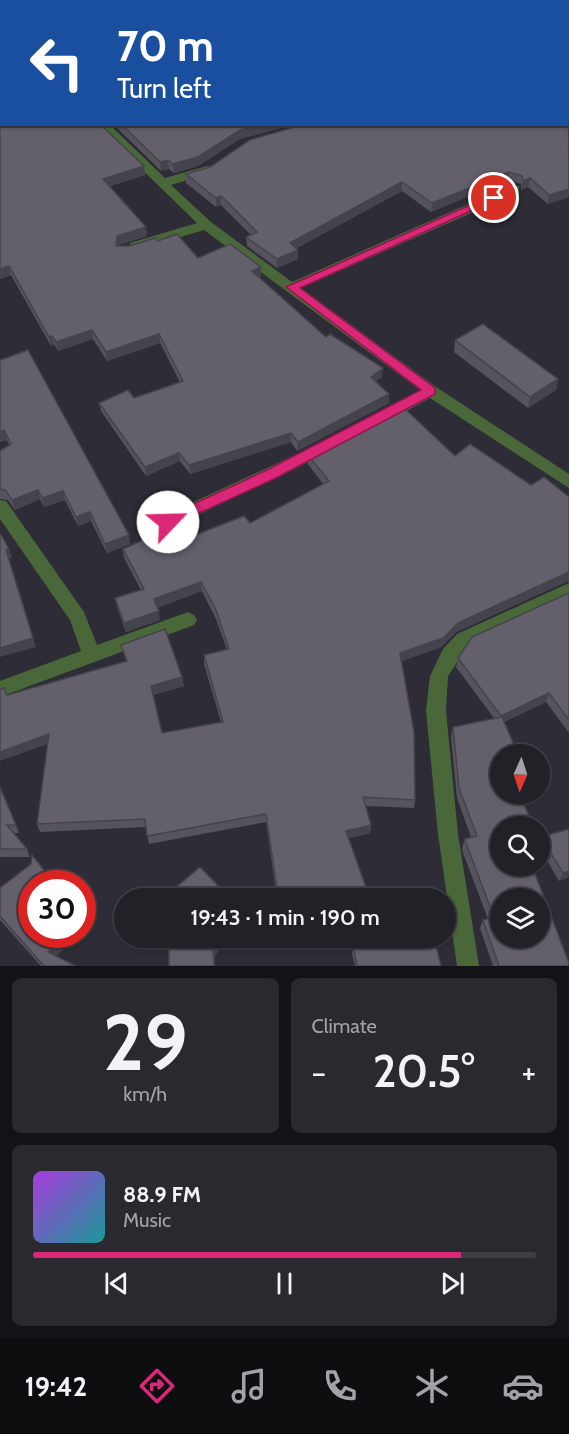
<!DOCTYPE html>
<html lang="en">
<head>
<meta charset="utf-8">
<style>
  :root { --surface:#222128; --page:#2a2930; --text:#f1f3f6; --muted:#a2a3a8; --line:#3f3e45; --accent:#db2777 }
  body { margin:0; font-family:Cabin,sans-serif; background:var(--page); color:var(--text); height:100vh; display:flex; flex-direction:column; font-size:22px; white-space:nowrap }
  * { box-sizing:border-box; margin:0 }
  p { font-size:20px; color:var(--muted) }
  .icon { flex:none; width:33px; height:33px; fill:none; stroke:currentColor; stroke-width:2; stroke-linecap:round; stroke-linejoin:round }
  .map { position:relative; height:966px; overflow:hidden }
  .details { display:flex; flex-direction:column; gap:12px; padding:12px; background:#131216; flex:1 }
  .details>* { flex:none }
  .guide { position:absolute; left:0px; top:0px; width:570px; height:126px; box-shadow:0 2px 4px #0004,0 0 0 2px var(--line); background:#1a4fa0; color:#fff; overflow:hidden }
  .needle { width:39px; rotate:183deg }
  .buttons { position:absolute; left:490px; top:744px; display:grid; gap:12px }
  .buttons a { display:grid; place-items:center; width:60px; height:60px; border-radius:50%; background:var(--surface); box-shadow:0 2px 4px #0004,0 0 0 2px var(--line); font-size:30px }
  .speed { position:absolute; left:18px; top:870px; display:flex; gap:12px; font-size:30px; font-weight:700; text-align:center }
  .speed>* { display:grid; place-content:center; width:78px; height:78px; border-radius:50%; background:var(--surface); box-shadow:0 2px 4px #0004,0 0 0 2px var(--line); line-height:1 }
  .speed .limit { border:9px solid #d22; background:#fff; color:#111 }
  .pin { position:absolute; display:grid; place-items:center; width:51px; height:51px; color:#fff; margin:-26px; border:3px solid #fff; border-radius:50%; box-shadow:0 2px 6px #0007 }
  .me { position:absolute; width:66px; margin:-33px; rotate:66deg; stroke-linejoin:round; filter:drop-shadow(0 0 4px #0008) }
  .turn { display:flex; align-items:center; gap:21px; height:126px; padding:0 18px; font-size:27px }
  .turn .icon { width:78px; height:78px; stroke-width:2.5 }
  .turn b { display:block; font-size:42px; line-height:51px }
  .big { font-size:45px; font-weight:600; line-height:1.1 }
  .details .card { flex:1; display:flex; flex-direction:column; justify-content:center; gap:9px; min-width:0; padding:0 21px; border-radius:9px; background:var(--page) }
  .details .dial { align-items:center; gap:0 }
  .dial b { font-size:78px; line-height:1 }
  .song { display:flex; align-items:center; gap:18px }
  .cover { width:72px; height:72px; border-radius:9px; background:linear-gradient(135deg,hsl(280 70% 55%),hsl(180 70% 35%)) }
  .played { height:6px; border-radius:3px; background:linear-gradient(90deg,var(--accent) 85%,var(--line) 85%) }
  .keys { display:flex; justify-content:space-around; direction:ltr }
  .heat { display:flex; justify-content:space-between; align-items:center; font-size:33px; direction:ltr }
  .details .tiles { flex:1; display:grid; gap:12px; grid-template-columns:1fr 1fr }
  .card:last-child { grid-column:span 2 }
  .trip { position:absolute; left:114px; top:888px; width:342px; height:60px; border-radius:30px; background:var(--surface); box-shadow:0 2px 4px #0004,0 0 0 2px var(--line); font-weight:600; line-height:60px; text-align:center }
  .tabs { display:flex; height:96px; justify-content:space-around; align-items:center; background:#0e0d10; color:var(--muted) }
  .tabs .icon { width:42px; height:42px }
  .tabs .selected { color:var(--accent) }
  .tabs b { font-size:27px; color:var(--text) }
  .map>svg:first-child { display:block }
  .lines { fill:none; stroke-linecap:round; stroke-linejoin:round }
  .minor { fill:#496739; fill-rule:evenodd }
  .wall { fill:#55535d }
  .shaded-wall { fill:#45434c }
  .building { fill:#63606c; stroke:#45434c; stroke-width:1.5; fill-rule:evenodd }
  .route { fill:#db2777; stroke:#8e194d; stroke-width:1.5 }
</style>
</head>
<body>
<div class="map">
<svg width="569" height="966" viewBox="0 0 569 966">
  <rect width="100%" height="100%" fill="#2e2c36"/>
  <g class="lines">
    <g class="minor">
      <path d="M238,0H251L237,2Z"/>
      <path d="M271,0H330L331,2H272Z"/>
      <rect x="0" y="16" width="2" height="8"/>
      <path d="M95,124H109L165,178L207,166L212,167V173L171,185L211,222L292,282L509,186H519V192L301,288L436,387L569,474V488L430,398L390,420H378L376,416L378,412L420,390L204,230L140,249H130V243L197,223Z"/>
      <path d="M327,440L333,442L335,446L333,450L156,535H144L141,530L144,525Z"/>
      <path d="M0,500L6,501L84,612L97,645L188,612L194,615L197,620L194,625L0,697V681L81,651L70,620L0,519Z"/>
      <path d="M569,583V598L469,644L448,676L446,711L458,834L479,966H457L438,834L426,711L430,676L443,649L457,634Z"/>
    </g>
  </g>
  <g class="wall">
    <path d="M2,124L144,166L145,175L110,186L146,227L147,236L118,245V246H129L158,241L198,258L261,267V276L259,277L326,337L382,377L376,381L389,403L297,451L291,442L190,474L180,461L146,476L101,411L99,403L134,398L180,382L160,343L107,361L93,339L58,351L54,344L51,346L11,275L0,279Z"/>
    <path d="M113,124H296L240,139L198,166L174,173L169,169L161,171Z"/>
    <path d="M568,124L569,197L548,204L528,187L521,190V184L508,180L431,212L402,191L296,248L298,250V259L277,268L247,246L246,237L251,235L221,205L216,207L186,183V174L210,167Z"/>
    <path d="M455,340L558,379L556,390L528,408L454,352Z"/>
    <path d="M0,360L130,544L107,553L91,521L78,526L65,500L44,507L40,499L15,510L8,500L0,499V451L9,445L7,440L0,442Z"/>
    <path d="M308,455L455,456L531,485L569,497V582L568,581L456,632L441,647L402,661L415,800L414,808L365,806L371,825L370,833L349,838L366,897L363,898H335L333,894L304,898H277L266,822L149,844L146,827L40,832L37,824L48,744L7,695L126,661L121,645L182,677L184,686L153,695L162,733L221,722L204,664V655L227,650L216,619L202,591L157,608L160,620L126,632L117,607L115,598L141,590L124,558L123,549L169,545L250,523L323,484L308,464Z"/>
    <path d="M569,593V733L546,702L504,722L529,797L522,801L501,826L569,966H493L480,928L483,920L488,919L463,853L462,848L465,839L471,837L457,798L451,737L453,727L494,718L456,667L458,658Z"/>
    <path d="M0,787L19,833H14L27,849L30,857H0Z"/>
    <path d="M541,837L569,877L559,881L540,848V840Z"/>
    <path d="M0,888L56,956L76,966H41L0,920Z"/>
    <path d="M173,890L230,898H174Z"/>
    <path d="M388,938H434L441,966H355L352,954L353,946L389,939Z"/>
  </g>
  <g class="shaded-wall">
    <path d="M262,124H296L240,139L198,166L174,173L173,164L240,130Z"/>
    <path d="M168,160L169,169L161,171L160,162Z"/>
    <path d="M144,166L145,175L105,188L103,179Z"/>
    <path d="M509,172L508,180L431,212L432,203Z"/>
    <path d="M530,178L528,187L521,190L523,181Z"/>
    <path d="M402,182V191L290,252V243Z"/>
    <path d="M569,189V197L548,204L549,195Z"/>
    <path d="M221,196V205L216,207V198Z"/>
    <path d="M146,227L147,236L118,245L117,255L116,246L117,236Z"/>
    <path d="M298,250V259L277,268V259Z"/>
    <path d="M9,266L11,275L0,279V269Z"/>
    <path d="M261,267V276L252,280V271Z"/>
    <path d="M92,330L93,339L58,351L56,342Z"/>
    <path d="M159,334L160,343L107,361L106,352Z"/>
    <path d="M52,336L54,344L51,346L49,337Z"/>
    <path d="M383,368L382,377L370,385L371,377Z"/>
    <path d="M558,379L556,390L528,408L530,397Z"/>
    <path d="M389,394V403L297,451L298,442Z"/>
    <path d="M4,430L7,440L0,442V432Z"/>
    <path d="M291,433V442L190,474L189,465Z"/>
    <path d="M179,453L180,461L146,476L145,467Z"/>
    <path d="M38,490L40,499L15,510L12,500Z"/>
    <path d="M63,491L65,500L44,507L42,498Z"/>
    <path d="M90,512L91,521L78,526L76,517Z"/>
    <path d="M129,535L130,544L107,553L105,544Z"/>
    <path d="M9,549L12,558L9,559L6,550Z"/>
    <path d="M569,572L568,581L456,632L441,647L399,662L400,653L458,623Z"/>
    <path d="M201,582L202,591L156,608L154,599Z"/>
    <path d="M159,611L160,620L126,632L124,623Z"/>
    <path d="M33,638L36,647L0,657V648Z"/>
    <path d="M182,677L184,686L153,695L151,686Z"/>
    <path d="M549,693L546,702L498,724L501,716Z"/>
    <path d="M49,734L51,743L0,761V752Z"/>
    <path d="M523,794H530L529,797L517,805L520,795Z"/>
    <path d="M371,825L370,833L345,839L346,831Z"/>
    <path d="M569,871V877L559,881L563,873Z"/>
    <path d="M367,890L366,897L363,898H338Z"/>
    <path d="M85,920L88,929L82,934V923Z"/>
    <path d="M68,934H82L51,960L48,952Z"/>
    <path d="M223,938H232L215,955V966H214L213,946Z"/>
  </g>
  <g class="building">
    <path d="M74,0H243L244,2H66Z"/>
    <path d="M322,0H569V37L568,2H316Z"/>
    <path d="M0,46L2,47V124H100L144,166L103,179L146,227L117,236L116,246H129L155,238L158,241L177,234L198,258L230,244L261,267L252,271L326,337L330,334L383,368L371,377L389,394L298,442L291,433L189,465L179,453L145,467L99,403L128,390L134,398L183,381L159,334L106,352L92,330L56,342L52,336L49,337L9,266L0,269Z"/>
    <path d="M568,46L569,189L549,195L530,178L523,181L522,176L509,172L432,203L402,182L290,243L298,250L277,259L246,237L257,232L221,196L216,198L186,174L210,167L250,140L305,124H568Z"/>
    <path d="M121,124H262L240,130L198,157L173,164L168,160L160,162Z"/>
    <path d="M483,324L558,379L530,397L455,340Z"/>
    <path d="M28,350L129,535L105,544L90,512L76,517L63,491L42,498L38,490L12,500L5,490L0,489V451L11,444L4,430L0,432V360Z"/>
    <path d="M402,406L455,456L470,444L531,485L544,477L569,497V572L458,623L443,638L400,653L414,732L415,800L363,797L371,825L346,831L367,890L338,898L334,887L278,895L266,814L147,836L145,819L37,824L49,734L0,752V689L4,688L7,695L127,661L121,645L165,629L182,677L151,686L162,733L223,722L204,655L229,649L216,610L201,582L154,599L159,611L124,623L115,598L144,589L123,549L161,532L169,545L244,516L250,523L329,481L308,455Z"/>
    <path d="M0,533L9,549L6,550L33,638L0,648Z"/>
    <path d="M569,593V720L549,693L501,716L458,658L472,637Z"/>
    <path d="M502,717L518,754H501V794H523L520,795L533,826H501V866H532L569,963V966H499L483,920L494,917L466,843L465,839L477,836L459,788L453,727ZM501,898H540V938H501Z"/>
    <path d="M0,787L16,825H7L27,849H0Z"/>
    <path d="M569,829V871L563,873L541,837Z"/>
    <path d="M32,855L55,884H32V934H68L48,952L76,966H44L0,916V888L31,864Z"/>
    <path d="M200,867L230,898H181L173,890Z"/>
    <path d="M421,891L423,898H382V897Z"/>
    <path d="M169,938H223L213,946L214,966H169Z"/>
    <path d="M392,938H434L441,966H357L353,946L392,939Z"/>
  </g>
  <path class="route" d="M490,196L500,198L300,288L435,388V394L276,478L173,525H163V518L267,470L421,390L286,287Z"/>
</svg>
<div class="buttons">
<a><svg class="needle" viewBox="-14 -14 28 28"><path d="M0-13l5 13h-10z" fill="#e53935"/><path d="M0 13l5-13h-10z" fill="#a2a3a8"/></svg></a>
<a><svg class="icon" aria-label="search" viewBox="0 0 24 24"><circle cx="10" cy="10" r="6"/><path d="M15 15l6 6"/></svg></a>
<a><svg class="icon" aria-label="layers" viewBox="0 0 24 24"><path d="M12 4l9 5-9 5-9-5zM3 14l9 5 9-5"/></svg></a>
</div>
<div class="speed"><div class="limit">30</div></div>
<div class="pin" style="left:494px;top:198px;background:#d93025"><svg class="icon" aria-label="arrive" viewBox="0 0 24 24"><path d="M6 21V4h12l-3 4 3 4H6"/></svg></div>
<svg class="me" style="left:168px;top:522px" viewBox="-20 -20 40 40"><circle r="19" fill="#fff"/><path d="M0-13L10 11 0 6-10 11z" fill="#db2777"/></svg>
<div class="trip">19:43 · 1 min · 190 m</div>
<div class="guide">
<div class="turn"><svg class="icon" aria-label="left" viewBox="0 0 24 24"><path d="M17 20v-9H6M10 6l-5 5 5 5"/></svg><div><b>70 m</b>Turn left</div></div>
</div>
</div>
<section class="details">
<div class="tiles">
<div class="card dial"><b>29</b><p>km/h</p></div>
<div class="card"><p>Climate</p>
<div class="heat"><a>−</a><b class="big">20.5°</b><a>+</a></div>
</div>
<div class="card">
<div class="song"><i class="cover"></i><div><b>88.9 FM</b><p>Music</p></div></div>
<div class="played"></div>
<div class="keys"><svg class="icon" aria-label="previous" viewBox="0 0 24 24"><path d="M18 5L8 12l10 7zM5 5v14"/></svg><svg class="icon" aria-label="pause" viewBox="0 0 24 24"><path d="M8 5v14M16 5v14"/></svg><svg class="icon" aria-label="next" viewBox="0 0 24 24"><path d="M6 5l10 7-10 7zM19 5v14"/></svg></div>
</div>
</div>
</section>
<nav class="tabs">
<b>19:42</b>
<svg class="icon selected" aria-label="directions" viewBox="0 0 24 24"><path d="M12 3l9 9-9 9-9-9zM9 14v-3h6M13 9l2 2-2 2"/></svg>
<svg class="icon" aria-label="music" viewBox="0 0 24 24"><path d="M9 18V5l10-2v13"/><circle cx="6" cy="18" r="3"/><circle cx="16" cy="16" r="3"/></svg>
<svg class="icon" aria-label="phone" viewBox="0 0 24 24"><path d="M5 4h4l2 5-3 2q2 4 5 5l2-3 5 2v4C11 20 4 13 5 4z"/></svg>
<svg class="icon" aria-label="climate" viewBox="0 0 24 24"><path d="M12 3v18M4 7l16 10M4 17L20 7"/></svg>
<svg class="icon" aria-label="car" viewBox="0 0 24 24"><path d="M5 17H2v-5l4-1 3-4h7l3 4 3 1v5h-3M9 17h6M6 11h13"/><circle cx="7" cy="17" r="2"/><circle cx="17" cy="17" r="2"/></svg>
</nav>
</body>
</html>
